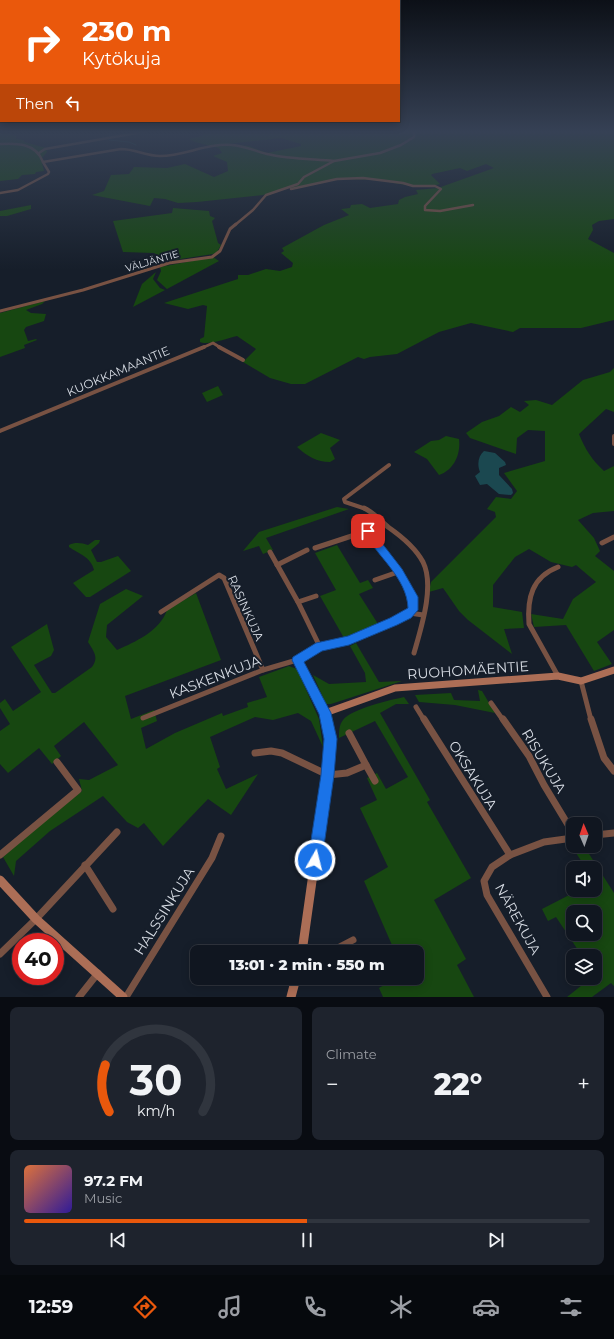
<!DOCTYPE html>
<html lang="en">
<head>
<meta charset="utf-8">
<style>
  :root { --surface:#101620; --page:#1e232d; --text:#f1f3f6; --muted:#9c9fa5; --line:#30353e; --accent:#ea580c }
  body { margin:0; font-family:Montserrat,sans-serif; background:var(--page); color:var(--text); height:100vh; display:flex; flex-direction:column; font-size:15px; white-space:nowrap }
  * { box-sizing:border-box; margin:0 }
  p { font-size:13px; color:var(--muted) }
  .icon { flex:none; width:22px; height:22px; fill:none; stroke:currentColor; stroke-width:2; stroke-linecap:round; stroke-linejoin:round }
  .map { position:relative; height:997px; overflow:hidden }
  .sheet { display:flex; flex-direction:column; gap:10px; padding:10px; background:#090c12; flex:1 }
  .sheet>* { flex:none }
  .top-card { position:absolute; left:0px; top:0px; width:400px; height:122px; box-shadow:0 2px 10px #0003,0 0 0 1px var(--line); background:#ea580c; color:#fff; overflow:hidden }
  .needle { width:26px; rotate:358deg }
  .tools { position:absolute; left:566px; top:817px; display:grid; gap:8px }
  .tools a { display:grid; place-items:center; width:36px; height:36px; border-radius:8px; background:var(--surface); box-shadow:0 2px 10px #0003,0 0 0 1px var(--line); font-size:20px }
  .speed { position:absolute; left:12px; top:933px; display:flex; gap:8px; font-size:20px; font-weight:700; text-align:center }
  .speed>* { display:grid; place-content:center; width:52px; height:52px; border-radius:50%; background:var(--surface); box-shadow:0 2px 10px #0003,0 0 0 1px var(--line); line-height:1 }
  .speed .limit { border:6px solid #d22; background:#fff; color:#111 }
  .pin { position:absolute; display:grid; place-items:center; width:34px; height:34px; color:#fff; margin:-17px; border-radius:8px; box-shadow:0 2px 6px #0006 }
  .me { position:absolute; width:44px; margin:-22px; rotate:8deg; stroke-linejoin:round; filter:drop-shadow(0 0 3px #0008) }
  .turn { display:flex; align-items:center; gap:14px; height:84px; padding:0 16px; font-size:18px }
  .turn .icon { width:52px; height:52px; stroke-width:2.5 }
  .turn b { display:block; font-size:28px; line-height:34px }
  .then { display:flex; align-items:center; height:38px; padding:0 16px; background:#0003; gap:8px; font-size:15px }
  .big { font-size:30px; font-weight:800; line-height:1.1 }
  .sheet .widget { flex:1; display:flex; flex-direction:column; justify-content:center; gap:6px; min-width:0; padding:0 14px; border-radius:8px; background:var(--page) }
  .sheet .dial { align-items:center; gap:0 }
  .dial svg { height:104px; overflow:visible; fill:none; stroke:var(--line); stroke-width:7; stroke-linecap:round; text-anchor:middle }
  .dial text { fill:var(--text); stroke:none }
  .song { display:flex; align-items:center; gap:12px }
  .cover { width:48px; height:48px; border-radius:6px; background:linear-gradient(135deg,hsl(20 70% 55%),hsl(250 70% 35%)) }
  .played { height:4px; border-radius:2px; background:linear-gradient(90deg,var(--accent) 50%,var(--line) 50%) }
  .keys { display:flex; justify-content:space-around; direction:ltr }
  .heat { display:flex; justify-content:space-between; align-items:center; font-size:22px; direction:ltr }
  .sheet .tiles { flex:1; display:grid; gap:10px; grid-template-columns:1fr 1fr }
  .widget:last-child { grid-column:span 2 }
  .trip { position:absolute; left:190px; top:945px; width:234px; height:40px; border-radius:8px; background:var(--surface); box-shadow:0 2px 10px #0003,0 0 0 1px var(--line); font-weight:800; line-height:40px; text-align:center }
  .dock { display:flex; height:64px; justify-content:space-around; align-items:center; background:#06090d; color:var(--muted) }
  .dock .icon { width:28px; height:28px }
  .dock .current { color:var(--accent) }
  .dock b { font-size:18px; color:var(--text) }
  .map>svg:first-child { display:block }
  .green { fill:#174711; fill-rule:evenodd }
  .water { fill:#1b4850 }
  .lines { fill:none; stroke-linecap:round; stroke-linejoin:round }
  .stream { stroke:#1b4850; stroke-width:1 }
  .street-far4 { stroke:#785243; stroke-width:2.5 }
  .street-far3 { stroke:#785243; stroke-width:3 }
  .street-far2 { stroke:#785243; stroke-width:4 }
  .street-far1 { stroke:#785243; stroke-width:5 }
  .street { stroke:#785243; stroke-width:7 }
  .secondary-far1 { stroke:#ac6e56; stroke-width:7 }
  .secondary { stroke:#ac6e56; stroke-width:9 }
  .route { fill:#1a73e8; stroke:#114b97 }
  .labels { text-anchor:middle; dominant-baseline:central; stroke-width:4; stroke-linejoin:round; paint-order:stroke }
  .far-street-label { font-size:10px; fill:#d6dbe3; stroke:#161e2a }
  .street-label { font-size:12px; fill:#d6dbe3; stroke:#161e2a }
  .near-street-label { font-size:14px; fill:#d6dbe3; stroke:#161e2a }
</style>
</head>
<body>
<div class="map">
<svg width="614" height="997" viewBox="0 0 614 997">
  <rect width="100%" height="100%" fill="#161e2a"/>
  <g class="green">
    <path d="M0,131L17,136L16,139L23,140L25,142L46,148L47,152L41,159L44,171L36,172L35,174L22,175L18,179L0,181Z"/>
    <path d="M216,131H614V219L599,221L592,225L593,230L588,239L614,253V320L581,328H520L513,332L471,323L439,332L397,354L370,357L364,359L358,357L305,384H291L270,378L243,362L256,349L237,336C228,338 207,346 200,342V339L204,337L207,306L203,305L188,309L164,303L238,279V275H248L266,269L280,271L292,267L293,263L281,253L284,251L282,248L324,225L349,215L341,209L350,208L351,205L362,204L370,208L398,204L399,200L405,197L418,194L416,190L438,188L494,168L486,164L467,171L460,168L432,174L431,175L440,184L432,186H411L377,180L339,179L300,188H287L263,195L197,202L178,203L165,199L154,198L150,206L92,195L104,191L111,175L129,174L134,167L167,168L185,164L214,177L228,171L227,162L213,156L222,153L219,148L195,142L189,139L201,136L203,135L202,133ZM281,138L301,144V146L267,153L249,146L227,144Z"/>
    <path d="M31,205V209L7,216H0V211Z"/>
    <path d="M173,208L209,211L210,216L215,218L212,221L218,243L221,245L217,252L213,254L174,260L162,257L154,253L123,252L113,221L172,213Z"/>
    <path d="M213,257L219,261L167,289L157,280L161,271L160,267Z"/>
    <path d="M156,272L153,279L160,288L165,290L133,307L142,284Z"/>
    <path d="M45,301L42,304L26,310L31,313L46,314L44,321L26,327L24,330L28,341L36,339L37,340L24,345L25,348L0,357V313Z"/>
    <path d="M614,368V412L606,409L579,434C585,449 592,460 604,471L614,466V511L593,513L578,520L594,538L600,551L595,556L614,571V630L597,642L612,664L594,671L566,625L534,627L531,614L563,619L573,599L596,582L576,565L572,567L551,562L529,549L515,557L493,585V607L522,612L524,628L504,629L512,654L468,620L459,611L443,588L429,592L431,582L496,517L495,512L487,509L496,497L511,499L517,491L504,473L545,461V431L528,430L517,438L516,454L470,438L466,433L482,422L499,416L511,407L520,412L529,405L524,401L536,400L552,405L583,380L610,372Z"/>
    <path d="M218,386L223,395L207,402L202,393Z"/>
    <path d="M321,433L340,440L330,448L335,459L330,462C317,462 307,456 297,447Z"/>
    <path d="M446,436L459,439C461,454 454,470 439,475L427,459L414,452L431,441L439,440Z"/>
    <path d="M337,507L349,509L266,538L273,550L263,554L259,546L243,551L259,532Z"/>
    <path d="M95,540H100L99,543L91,550L97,562H101L118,556L131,571L90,597H86L73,583L94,570C91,557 79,554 69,547V545C75,542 82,543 88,545Z"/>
    <path d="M337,545L360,583L368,580L373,588L359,594L378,624L344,638L320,596L336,590L315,553Z"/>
    <path d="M126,589L143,596L107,625L106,637L117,650C135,642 160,631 167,610L196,593L221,660L125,696L131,719L154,710L157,721L141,728L146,749L175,733L222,713L223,716L248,707L247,703L267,697L259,677L289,666L297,669L319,719L323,747L311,721L298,713L273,720L255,717L210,737L220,767L217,769L226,789L258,774L231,815L208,799L163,846L144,823L138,828L127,822L103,796L50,831L16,861L14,876L3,857L36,828L82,791L79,779L89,780L118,765L84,722L54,746L61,756L52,764L39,748L8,773L0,764V731L10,724L0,708V703L5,699L13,711L41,692L11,647L47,624L54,650L51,656L34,665L52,693H55L92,667C99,657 94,652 88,642L100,604Z"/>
    <path d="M356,643L379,682L402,681L331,704H326L313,675L329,684L366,682L365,673L350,646Z"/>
    <path d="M478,690L482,691L495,713L455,705L419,702L415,695L451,693L454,700L480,701Z"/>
    <path d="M404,697L409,704H396L380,713L430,800L427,802L471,878L434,900L466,959L457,965L474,997H383L379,988L396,978H417V952H395L364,881L388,867L360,808L377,800L367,778L377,773L386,789L408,777L375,721L339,738C339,732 339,725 343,720C351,709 390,700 404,697Z"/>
    <path d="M584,846L614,893V986L611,983L592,997H567L591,978H595V956H582L556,917L548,921L542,909L579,890H595V868H586L572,847ZM573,912H595V934H573Z"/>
  </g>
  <path class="water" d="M484,451L495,453L505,462L506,465L499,468V475L512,489L513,493L511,495L499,494L487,484L480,485L475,476L480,472C477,465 478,456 484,451Z"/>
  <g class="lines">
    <g class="stream">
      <path d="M109,137L111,131"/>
      <path d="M108,138L109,140L129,142L136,145"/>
    </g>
    <g class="street-far4">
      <path d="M0,144C17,143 36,143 43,162"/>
      <path d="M39,153L45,149L148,131"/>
      <path d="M291,189L337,179L363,178L403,183L413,186H435L441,189L425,206V210L440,211L473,205"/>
      <path d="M0,193L18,190L48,174L49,172L43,162L121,149C135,149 146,156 160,156C184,156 207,143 232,145C245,146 255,151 267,154C288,159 312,159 334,161"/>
      <path d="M235,225L253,210L266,195L298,184L304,177L334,161L380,153L401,145L414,137V131"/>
    </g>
    <g class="street-far3">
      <path d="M0,311L83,290L169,263L212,257L220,251L230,229L236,224"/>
      <path d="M202,348L213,343L221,348"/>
    </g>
    <g class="street-far2">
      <path d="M219,347L243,360"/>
      <path d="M0,431L204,347"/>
      <path d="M614,436V444"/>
      <path d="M366,509L345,502L344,499L389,465"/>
    </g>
    <g class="street-far1">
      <path d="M364,508C373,512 381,521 388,527C401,536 415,547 423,562C435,586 421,628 414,653"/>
      <path d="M602,543L614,537"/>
      <path d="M270,552L298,602L320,647"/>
      <path d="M277,565L307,550"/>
      <path d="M558,567C532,577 527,598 529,624L558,676"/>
      <path d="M375,580L398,572"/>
      <path d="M298,602L316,596"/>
      <path d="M161,612L219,575L224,578L263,670"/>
      <path d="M410,613L423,615"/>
      <path d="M297,660L325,713"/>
      <path d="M581,681L591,720"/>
      <path d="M491,703L503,720"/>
      <path d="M416,707L424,720"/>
      <path d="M143,718L263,670L297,660L320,647L349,640L379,628L413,610V597L398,572L367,531L315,548"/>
    </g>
    <g class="street">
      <path d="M424,719L510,855"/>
      <path d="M503,719L529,756L544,785L573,833"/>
      <path d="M591,719L604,758L614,771"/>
      <path d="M349,733L366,765"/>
      <path d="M255,753L271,751L282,753L328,775L347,773L366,765L375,781"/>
      <path d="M595,835L614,833"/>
      <path d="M0,855L78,790L57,762"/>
      <path d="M85,865L113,909"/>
      <path d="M330,952L353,940"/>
      <path d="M0,954L36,919L117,832"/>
      <path d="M79,997L98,973"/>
      <path d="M126,997L212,858L221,836"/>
      <path d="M547,997L487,895L484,881L492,867L510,855L544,842L573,838"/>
    </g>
    <path class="secondary-far1" d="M326,720L325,713L395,688L558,676L581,681L614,670"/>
    <g class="secondary">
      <path d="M0,880L36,919L123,997"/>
      <path d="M302,952L330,753V739L326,719"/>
      <path d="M291,997L296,978"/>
    </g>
  </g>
  <linearGradient id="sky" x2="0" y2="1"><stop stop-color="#0c1017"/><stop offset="0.49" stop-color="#364155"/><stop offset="1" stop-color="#364155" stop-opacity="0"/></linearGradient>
  <rect width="614" height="270" fill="url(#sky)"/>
  <path class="route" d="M368,527L371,529L402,569L418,597V610L411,618L397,625L349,645L322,651L304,662L331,713L337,739L334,775L322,860L320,865L315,868L310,865L308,860L321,775L324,739L319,714L292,660L293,657L316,643L348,636L390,618L408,608C407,578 377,556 363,531L364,529Z"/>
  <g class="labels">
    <g class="far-street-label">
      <text transform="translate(152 261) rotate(-16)">VÄLJÄNTIE</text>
    </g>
    <g class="street-label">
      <text transform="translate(118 371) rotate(-23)">KUOKKAMAANTIE</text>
      <text transform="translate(246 608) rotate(66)">RASINKUJA</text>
    </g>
    <g class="near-street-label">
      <text transform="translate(468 670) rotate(-4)">RUOHOMÄENTIE</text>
      <text transform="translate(215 677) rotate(-21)">KASKENKUJA</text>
      <text transform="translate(544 761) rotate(59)">RISUKUJA</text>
      <text transform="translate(473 775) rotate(58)">OKSAKUJA</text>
      <text transform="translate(164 911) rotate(-58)">HALSSINKUJA</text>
      <text transform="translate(518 919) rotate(61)">NÄREKUJA</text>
    </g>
  </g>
</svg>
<div class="tools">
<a><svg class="needle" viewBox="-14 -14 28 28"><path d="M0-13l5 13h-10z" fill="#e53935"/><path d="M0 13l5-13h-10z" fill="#9c9fa5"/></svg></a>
<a><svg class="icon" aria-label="sound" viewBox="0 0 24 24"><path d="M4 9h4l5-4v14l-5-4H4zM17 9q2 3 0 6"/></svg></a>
<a><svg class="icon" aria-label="search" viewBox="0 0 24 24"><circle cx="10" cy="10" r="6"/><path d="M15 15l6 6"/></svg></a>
<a><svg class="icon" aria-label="layers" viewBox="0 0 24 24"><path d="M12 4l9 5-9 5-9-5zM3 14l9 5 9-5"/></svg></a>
</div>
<div class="speed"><div class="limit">40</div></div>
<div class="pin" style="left:368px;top:531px;background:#d93025"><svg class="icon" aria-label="arrive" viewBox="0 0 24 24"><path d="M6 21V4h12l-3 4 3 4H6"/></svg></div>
<svg class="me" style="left:315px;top:860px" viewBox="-20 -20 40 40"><circle r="17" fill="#1a73e8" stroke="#fff" stroke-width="3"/><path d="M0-11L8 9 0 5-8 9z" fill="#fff"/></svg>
<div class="trip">13:01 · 2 min · 550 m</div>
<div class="top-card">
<div class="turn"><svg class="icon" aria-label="right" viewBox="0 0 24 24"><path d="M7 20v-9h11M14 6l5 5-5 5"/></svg><div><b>230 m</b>Kytökuja</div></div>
<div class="then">Then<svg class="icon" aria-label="left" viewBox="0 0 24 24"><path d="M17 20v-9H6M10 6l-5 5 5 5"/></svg></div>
</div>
</div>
<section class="sheet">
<div class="tiles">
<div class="widget dial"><svg viewBox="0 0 100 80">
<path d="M14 69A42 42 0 1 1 86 69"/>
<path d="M14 69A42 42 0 0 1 11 33" stroke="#ea580c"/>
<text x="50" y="56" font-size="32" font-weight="700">30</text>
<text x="50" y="72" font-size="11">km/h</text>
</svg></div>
<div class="widget"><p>Climate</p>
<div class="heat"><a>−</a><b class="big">22°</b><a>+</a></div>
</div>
<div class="widget">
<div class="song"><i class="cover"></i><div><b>97.2 FM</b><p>Music</p></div></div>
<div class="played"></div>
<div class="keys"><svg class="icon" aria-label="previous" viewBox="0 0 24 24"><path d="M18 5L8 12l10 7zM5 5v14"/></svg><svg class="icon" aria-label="pause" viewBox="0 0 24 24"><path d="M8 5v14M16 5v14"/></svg><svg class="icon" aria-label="next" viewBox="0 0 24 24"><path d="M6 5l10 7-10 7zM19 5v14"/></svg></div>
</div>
</div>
</section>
<nav class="dock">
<b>12:59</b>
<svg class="icon current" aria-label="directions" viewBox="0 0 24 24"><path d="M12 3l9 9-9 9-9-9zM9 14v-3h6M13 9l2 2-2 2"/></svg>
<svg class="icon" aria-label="music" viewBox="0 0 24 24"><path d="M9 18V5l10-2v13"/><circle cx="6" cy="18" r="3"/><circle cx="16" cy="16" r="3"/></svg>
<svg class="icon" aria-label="phone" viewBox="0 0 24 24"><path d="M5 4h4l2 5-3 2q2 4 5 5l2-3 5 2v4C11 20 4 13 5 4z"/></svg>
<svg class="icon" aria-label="climate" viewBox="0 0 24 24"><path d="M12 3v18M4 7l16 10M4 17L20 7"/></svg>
<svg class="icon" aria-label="car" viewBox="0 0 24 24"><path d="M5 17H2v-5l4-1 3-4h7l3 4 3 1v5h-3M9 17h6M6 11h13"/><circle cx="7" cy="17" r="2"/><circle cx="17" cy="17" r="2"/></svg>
<svg class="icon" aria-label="filters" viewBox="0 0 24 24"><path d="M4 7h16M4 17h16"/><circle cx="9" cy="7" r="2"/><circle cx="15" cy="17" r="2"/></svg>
</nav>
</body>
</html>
